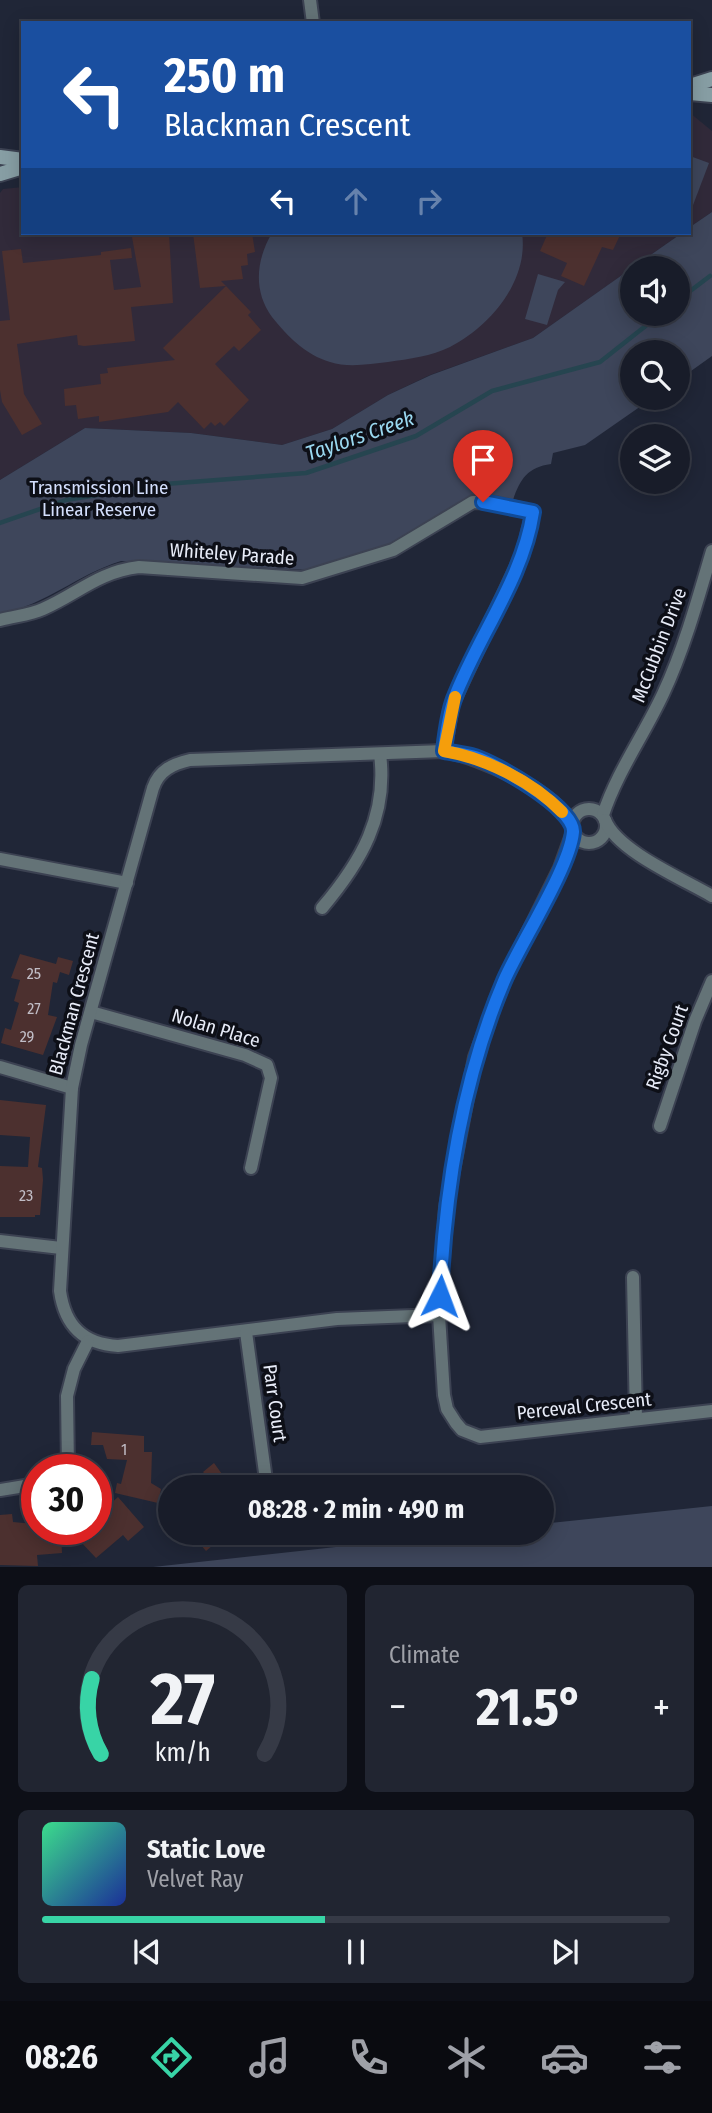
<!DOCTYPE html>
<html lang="en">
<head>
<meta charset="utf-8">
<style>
  :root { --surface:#181c29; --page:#212531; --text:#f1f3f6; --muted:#9fa1a8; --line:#363a46; --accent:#38d4a6 }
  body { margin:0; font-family:"Fira Sans Condensed",sans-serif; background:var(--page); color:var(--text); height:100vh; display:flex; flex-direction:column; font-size:26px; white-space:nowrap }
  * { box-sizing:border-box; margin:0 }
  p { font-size:23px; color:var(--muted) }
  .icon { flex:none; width:38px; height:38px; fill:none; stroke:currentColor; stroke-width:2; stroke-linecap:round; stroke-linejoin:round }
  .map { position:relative; height:1567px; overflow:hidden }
  .sheet { display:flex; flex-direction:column; gap:18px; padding:18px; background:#0d0f17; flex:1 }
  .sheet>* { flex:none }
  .banner { position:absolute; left:21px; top:21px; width:670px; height:214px; border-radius:0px; box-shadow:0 4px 18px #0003,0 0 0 2px var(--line); background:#1a4fa0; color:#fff; overflow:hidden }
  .tools { position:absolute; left:620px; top:256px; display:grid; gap:14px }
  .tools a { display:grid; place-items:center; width:70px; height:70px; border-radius:50%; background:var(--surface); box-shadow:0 4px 18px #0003,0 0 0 2px var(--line); font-size:35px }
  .speed { position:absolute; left:21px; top:1454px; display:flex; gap:14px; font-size:35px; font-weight:700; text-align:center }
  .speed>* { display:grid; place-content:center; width:91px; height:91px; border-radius:50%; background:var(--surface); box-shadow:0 4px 18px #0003,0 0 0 2px var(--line); line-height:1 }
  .speed .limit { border:10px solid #d22; background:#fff; color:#111 }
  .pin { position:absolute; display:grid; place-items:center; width:60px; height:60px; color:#fff; margin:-72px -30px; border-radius:50% 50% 50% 0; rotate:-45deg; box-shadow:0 0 7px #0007 }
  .pin .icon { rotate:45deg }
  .me { position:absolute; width:77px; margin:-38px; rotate:3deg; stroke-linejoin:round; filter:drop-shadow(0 0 5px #0008) }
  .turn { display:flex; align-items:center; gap:24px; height:147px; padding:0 28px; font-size:32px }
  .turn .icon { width:91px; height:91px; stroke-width:2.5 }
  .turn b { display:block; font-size:49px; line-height:60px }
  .lanes { display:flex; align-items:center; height:66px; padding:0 28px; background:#0003; justify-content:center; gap:35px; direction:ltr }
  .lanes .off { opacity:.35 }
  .big { font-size:52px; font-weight:700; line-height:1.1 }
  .sheet .tile { flex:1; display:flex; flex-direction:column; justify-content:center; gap:10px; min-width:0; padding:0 24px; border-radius:10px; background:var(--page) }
  .sheet .dial { align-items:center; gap:0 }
  .dial svg { height:182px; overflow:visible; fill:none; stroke:var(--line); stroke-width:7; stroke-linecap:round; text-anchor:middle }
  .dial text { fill:var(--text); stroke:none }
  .song { display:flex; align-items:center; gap:21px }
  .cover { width:84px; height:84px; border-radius:10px; background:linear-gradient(135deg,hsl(150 70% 55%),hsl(230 70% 35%)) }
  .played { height:7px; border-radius:4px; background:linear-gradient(90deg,var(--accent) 45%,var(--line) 45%) }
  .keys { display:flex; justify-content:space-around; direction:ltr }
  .heat { display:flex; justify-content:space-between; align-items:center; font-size:38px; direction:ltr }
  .sheet .tiles { flex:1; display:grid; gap:18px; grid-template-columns:1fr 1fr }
  .tile:last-child { grid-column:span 2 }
  .trip { position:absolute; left:158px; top:1475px; width:396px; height:70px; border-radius:35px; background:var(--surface); box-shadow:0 4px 18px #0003,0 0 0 2px var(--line); font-weight:700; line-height:70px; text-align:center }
  .menu { display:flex; height:112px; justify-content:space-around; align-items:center; background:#0a0b10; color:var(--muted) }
  .menu .icon { width:49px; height:49px }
  .menu .active { color:var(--accent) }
  .menu b { font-size:32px; color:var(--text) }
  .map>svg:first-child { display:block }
  .education { fill:#312a3a }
  .green { fill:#3e465b }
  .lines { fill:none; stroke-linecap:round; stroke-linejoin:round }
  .stream { stroke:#264550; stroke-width:4.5 }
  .building { fill:#4c302f }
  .street-casing { stroke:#3c4252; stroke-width:16 }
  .secondary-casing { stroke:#3c4252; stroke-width:18 }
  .street { stroke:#647377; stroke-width:12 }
  .secondary { stroke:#879ea4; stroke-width:14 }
  .route-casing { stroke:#114b97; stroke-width:18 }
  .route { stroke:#1a73e8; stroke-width:12 }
  .slow { stroke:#f59e0b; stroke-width:12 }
  .labels { text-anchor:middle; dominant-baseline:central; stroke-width:7; stroke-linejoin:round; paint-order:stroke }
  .number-label { font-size:16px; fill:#c1bdc6 }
  .park-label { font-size:19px; fill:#d4dffd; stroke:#0d0f17 }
  .street-label { font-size:19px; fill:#e8ecf8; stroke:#0d0f17 }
  .water-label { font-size:21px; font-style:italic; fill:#9ad8f0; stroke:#0d0f17 }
</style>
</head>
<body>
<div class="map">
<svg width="712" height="1567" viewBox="0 0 712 1567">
  <rect width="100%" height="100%" fill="#202637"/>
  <g class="education">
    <path d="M690,113L712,131V212L690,227Z"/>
    <path d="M23,187V233H682L533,338L430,375L388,395L332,429L282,445L191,433L85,428L0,480V193L3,189Z"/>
  </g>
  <g class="green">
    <path d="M690,156L709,163L690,213Z"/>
    <path d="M712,212V356L677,381V352H632V397H654L585,445L553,453L551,464C528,467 520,479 513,500L478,495L467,498L389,544L309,570L121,561C76,575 48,604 0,614V480L85,428L191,433L282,445L332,429L388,395L431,375L533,338L632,268V313H677V268H632L682,233H690V227Z"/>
    <path d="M272,233H522C529,280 491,326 450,347C432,356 409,359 388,362C370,364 348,368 330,362C306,355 287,336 272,317C253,291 256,260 272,233Z"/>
    <path d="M538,274L565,282L558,290L547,325L525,319Z"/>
    <path d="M712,1506V1567H153L463,1533H541V1524Z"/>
  </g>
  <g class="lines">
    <g class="stream">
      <path d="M677,301L710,276"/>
      <path d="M0,523L66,500L165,484L306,473L416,436L492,391L600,362L662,313"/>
    </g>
  </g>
  <g class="building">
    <path d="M169,233L173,303L131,307L135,341L84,346L78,345L77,335L17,344L24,394L42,424L22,435L2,402L0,390V321L10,320L2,251L21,249L23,263L101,255V252L131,248L132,258L110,260L114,290L141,287L132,237Z"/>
    <path d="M193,233H252L255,252L247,254L248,265L241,266L243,279L221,281L226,286L200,288Z"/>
    <path d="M548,233H621L613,250L602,247L584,286L561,276L567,263L540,251Z"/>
    <path d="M226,286L251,312L248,315L261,330L239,351L234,346L215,364L249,400L224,426L220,422L215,426L211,422L204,429L178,402L168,412L99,422V416L78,419L76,405L65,406L64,389L101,384L100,374L108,373L107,368L175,360L163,348Z"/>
    <path d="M20,954L56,964L58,957L73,961L69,975L60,972L57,983L53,982L48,1015L57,1017L43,1055L1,1043L5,1028L11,1030L19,1003L14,1001L20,980L11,978Z"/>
    <path d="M0,1100L46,1105L38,1167L42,1168L43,1180L40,1215H35V1217H0V1166L28,1167L30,1137L0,1135Z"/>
    <path d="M92,1432L144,1436V1452H152L151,1483L161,1489L158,1503L115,1493L117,1483L121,1484L127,1460L107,1459L103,1445H91Z"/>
    <path d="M214,1463L232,1488H194L207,1476L203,1472Z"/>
    <path d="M118,1497L144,1527L128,1541L123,1535L96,1558L79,1540L90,1530H96V1517Z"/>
    <path d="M12,1514L13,1522L34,1524V1530H57V1534H61L62,1553L37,1555L38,1566L0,1565V1515Z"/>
    <path d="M191,1533H227L206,1551Z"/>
  </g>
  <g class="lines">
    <defs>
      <g id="street">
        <path d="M310,0L313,23"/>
        <path d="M0,620C14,616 30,615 43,609C79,593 98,572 139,567L302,578L393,550L473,502L495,503L533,512L523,553L453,702L444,751"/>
        <circle cx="589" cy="826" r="17"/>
        <path d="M603,815C617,772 644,735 663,694C684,649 698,599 712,551"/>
        <path d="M605,820C617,851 683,879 712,896"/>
        <path d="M573,832L560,868L504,981L475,1057L446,1207L439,1315L444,1395L447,1409L456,1423L462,1430L480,1437L712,1411"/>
        <path d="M0,859L127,883"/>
        <path d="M322,908C361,862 388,816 380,754"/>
        <path d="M91,1012L245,1055L267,1065L271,1078L251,1168"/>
        <path d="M0,1067L72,1088"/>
        <path d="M660,1126L695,1021L712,981"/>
        <path d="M0,1241L61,1248"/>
        <path d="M633,1277L636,1419"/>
        <path d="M439,1315L337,1319L118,1346C83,1344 65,1326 60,1291L72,1088L81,1045L153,788C159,770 173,764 190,760L444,751C479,757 559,792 572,827"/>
        <path d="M246,1332L266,1480"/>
        <path d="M68,1470L67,1396L74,1369L88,1341"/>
        <path d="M0,1490L37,1484"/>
      </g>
      <g id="secondary">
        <path d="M690,86L712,79"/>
        <path d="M690,93L712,95"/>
        <path d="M0,157L23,160"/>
        <path d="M0,174L23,167"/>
      </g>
    </defs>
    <use href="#street" class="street-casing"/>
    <use href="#secondary" class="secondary-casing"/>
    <use href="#street" class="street"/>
    <use href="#secondary" class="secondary"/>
  </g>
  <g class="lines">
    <defs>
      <path id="route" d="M440,1296C445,1188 462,1080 504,981C520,944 570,867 573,832C575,808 496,764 475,757C465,754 454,753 444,751C446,734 448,715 454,699C478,636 523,579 533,512L483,502"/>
    </defs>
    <use href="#route" class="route-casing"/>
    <use href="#route" class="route"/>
    <path class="slow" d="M455,697L444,751C485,758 532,781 562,812"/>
  </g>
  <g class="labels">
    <g class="number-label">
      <text x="34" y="973">25</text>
      <text x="34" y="1008">27</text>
      <text x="27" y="1036">29</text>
      <text x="26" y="1195">23</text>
      <text x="124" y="1449">1</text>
    </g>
    <g class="park-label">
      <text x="99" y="487">Transmission Line<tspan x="99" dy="22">Linear Reserve</tspan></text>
    </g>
    <g class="street-label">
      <text transform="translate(232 554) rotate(4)">Whiteley Parade</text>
      <text transform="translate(659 645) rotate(-69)">McCubbin Drive</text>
      <text transform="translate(74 1004) rotate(-75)">Blackman Crescent</text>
      <text transform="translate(216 1028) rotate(17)">Nolan Place</text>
      <text transform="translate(667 1047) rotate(-70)">Rigby Court</text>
      <text transform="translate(275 1403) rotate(82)">Parr Court</text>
      <text transform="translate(584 1406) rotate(-6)">Perceval Crescent</text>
    </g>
    <g class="water-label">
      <text transform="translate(360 436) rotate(-19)">Taylors Creek</text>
    </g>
  </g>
</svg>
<div class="tools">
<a><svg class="icon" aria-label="sound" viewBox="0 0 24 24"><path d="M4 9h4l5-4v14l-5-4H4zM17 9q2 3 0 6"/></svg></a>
<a><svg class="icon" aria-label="search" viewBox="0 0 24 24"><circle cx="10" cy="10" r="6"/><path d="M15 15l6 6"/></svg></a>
<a><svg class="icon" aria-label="layers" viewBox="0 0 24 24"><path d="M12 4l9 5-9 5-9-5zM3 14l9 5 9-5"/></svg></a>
</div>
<div class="speed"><div class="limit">30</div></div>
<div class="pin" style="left:483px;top:502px;background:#d93025"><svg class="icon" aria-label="arrive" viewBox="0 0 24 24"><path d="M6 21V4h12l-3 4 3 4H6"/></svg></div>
<svg class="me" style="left:440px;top:1296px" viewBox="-20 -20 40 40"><path d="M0-17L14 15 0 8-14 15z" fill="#1a73e8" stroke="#fff" stroke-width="4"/></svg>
<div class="trip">08:28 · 2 min · 490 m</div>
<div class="banner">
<div class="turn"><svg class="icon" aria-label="left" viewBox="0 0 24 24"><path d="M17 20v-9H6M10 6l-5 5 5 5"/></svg><div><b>250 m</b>Blackman Crescent</div></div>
<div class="lanes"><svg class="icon" aria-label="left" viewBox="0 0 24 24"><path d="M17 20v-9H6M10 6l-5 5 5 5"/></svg><svg class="icon off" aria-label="ahead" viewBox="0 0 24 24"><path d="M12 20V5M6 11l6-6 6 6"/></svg><svg class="icon off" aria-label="right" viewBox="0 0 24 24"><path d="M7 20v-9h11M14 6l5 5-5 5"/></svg></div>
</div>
</div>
<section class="sheet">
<div class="tiles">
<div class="tile dial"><svg viewBox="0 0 100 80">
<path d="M14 69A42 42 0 1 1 86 69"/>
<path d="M14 69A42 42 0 0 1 10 36" stroke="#38d4a6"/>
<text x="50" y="56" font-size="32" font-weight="700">27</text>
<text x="50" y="72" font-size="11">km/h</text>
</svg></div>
<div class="tile"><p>Climate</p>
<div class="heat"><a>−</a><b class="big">21.5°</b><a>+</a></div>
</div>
<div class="tile">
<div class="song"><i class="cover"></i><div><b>Static Love</b><p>Velvet Ray</p></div></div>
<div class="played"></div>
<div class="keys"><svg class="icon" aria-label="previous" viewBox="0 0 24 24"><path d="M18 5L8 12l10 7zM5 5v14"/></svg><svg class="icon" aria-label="pause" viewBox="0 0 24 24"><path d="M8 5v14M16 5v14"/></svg><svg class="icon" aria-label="next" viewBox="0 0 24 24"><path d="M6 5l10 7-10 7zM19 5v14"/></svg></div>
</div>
</div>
</section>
<nav class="menu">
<b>08:26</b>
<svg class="icon active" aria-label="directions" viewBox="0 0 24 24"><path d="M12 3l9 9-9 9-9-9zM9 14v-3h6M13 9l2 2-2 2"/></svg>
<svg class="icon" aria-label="music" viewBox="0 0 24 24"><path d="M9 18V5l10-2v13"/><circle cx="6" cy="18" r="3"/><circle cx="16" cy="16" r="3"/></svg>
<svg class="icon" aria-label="phone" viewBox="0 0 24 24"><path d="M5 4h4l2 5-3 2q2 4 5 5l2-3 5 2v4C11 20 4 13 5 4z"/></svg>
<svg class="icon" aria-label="climate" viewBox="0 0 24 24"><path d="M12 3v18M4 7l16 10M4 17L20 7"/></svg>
<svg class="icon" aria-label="car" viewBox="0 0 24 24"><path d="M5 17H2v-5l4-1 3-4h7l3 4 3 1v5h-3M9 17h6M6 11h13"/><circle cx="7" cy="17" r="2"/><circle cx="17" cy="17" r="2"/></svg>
<svg class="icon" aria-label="filters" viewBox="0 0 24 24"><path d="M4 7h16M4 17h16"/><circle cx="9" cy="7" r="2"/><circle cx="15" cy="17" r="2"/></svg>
</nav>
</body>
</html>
